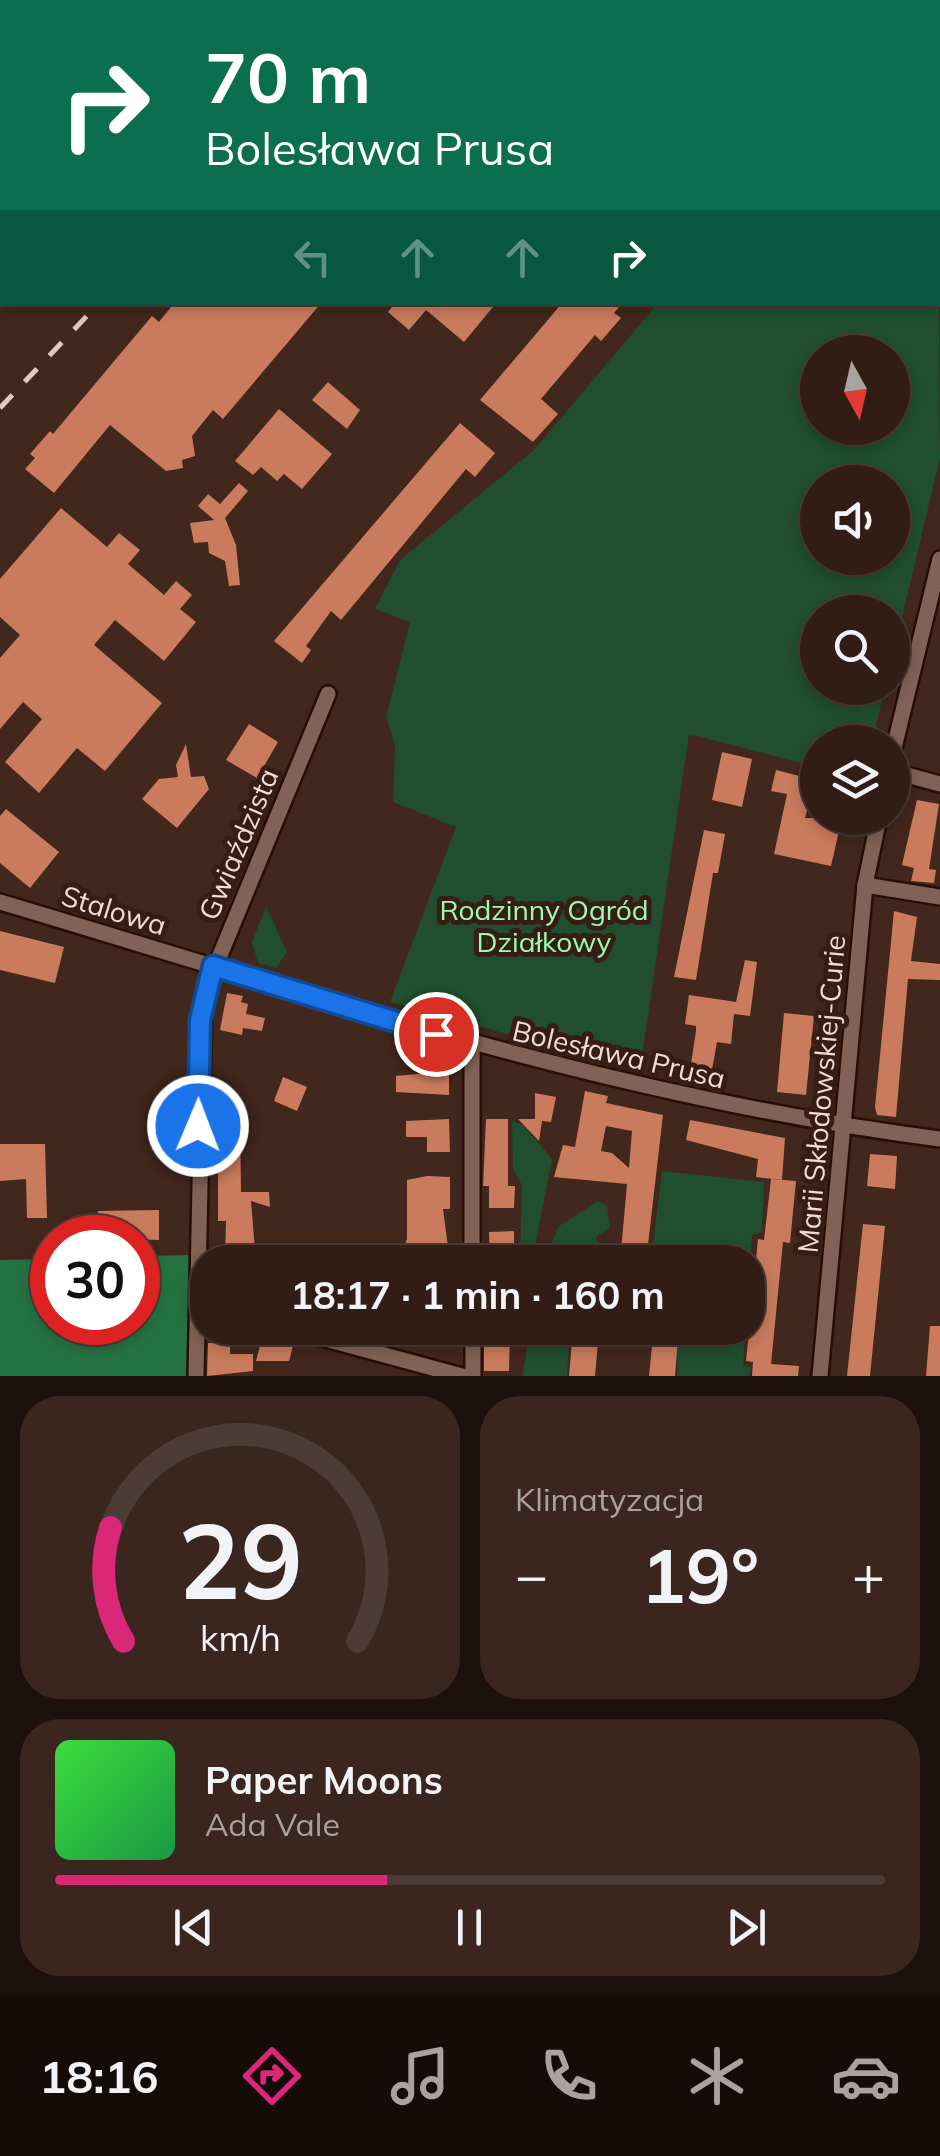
<!DOCTYPE html>
<html lang="pl">
<head>
<meta charset="utf-8">
<style>
  :root { --surface:#321d16; --page:#3a261f; --text:#f1f3f6; --muted:#a8a2a1; --line:#4d3b35; --accent:#db2777 }
  body { margin:0; font-family:Mulish,sans-serif; background:var(--page); color:var(--text); height:100vh; display:flex; flex-direction:column; font-size:38px; white-space:nowrap }
  * { box-sizing:border-box; margin:0 }
  p { font-size:32px; color:var(--muted) }
  .icon { flex:none; width:55px; height:55px; fill:none; stroke:currentColor; stroke-width:2; stroke-linecap:round; stroke-linejoin:round }
  .map { position:relative; height:1376px; overflow:hidden }
  .panel { display:flex; flex-direction:column; gap:20px; padding:20px; background:#1c100c; flex:1 }
  .panel>* { flex:none }
  .guide { position:absolute; left:0px; top:0px; width:940px; height:305px; box-shadow:0 5px 15px #0003,0 0 0 2px var(--line); background:#0b6e4f; color:#fff; overflow:hidden }
  .needle { width:65px; rotate:172deg }
  .buttons { position:absolute; left:800px; top:335px; display:grid; gap:20px }
  .buttons a { display:grid; place-items:center; width:110px; height:110px; border-radius:50%; background:var(--surface); box-shadow:0 5px 15px #0003,0 0 0 2px var(--line); font-size:50px }
  .speed { position:absolute; left:30px; top:1215px; display:flex; gap:20px; font-size:50px; font-weight:700; text-align:center }
  .speed>* { display:grid; place-content:center; width:130px; height:130px; border-radius:50%; background:var(--surface); box-shadow:0 5px 15px #0003,0 0 0 2px var(--line); line-height:1 }
  .speed .limit { border:15px solid #d22; background:#fff; color:#111 }
  .pin { position:absolute; display:grid; place-items:center; width:85px; height:85px; color:#fff; margin:-42px; border:5px solid #fff; border-radius:50%; box-shadow:0 2px 10px #0007 }
  .me { position:absolute; width:110px; margin:-55px; rotate:1deg; stroke-linejoin:round; filter:drop-shadow(0 0 8px #0008) }
  .turn { display:flex; align-items:center; gap:35px; height:210px; padding:0 40px; font-size:45px }
  .turn .icon { width:130px; height:130px; stroke-width:2.5 }
  .turn b { display:block; font-size:70px; line-height:85px }
  .lanes { display:flex; align-items:center; height:95px; padding:0 40px; background:#0003; justify-content:center; gap:50px; direction:ltr }
  .lanes .off { opacity:.35 }
  .big { font-size:75px; font-weight:700; line-height:1.1 }
  .panel .widget { flex:1; display:flex; flex-direction:column; justify-content:center; gap:15px; min-width:0; padding:0 35px; border-radius:40px; background:var(--page) }
  .panel .dial { align-items:center; gap:0 }
  .dial svg { height:260px; overflow:visible; fill:none; stroke:var(--line); stroke-width:7; stroke-linecap:round; text-anchor:middle }
  .dial text { fill:var(--text); stroke:none }
  .song { display:flex; align-items:center; gap:30px }
  .cover { width:120px; height:120px; border-radius:15px; background:linear-gradient(135deg,hsl(120 70% 55%),hsl(140 70% 35%)) }
  .played { height:10px; border-radius:5px; background:linear-gradient(90deg,var(--accent) 40%,var(--line) 40%) }
  .keys { display:flex; justify-content:space-around; direction:ltr }
  .heat { display:flex; justify-content:space-between; align-items:center; font-size:55px; direction:ltr }
  .panel .tiles { flex:1; display:grid; gap:20px; grid-template-columns:1fr 1fr }
  .widget:last-child { grid-column:span 2 }
  .trip { position:absolute; left:190px; top:1245px; width:575px; height:100px; border-radius:40px; background:var(--surface); box-shadow:0 5px 15px #0003,0 0 0 2px var(--line); font-weight:700; line-height:100px; text-align:center }
  .menu { display:flex; height:160px; justify-content:space-around; align-items:center; background:#140c09; color:var(--muted) }
  .menu .icon { width:70px; height:70px }
  .menu .selected { color:var(--accent) }
  .menu b { font-size:45px; color:var(--text) }
  .map>svg:first-child { display:block }
  .green { fill:#204e2f; fill-rule:evenodd }
  .forest { fill:#267342 }
  .building { fill:#ca7b5d; fill-rule:evenodd }
  .lines { fill:none; stroke-linecap:round; stroke-linejoin:round }
  .street-casing { stroke:#270f06; stroke-width:20 }
  .street { stroke:#816257; stroke-width:15 }
  .rail { stroke:#decac4; stroke-width:5; stroke-dasharray:18 18; stroke-linecap:butt }
  .route-casing { stroke:#114b97; stroke-width:25 }
  .route { stroke:#1a73e8; stroke-width:18 }
  .labels { text-anchor:middle; dominant-baseline:central; stroke-width:10; stroke-linejoin:round; paint-order:stroke }
  .street-label { font-size:28px; fill:#f0ddd7; stroke:#371d13 }
  .park-label { font-size:28px; fill:#97fdb4; stroke:#371d13 }
</style>
</head>
<body>
<div class="map">
<svg width="940" height="1376" viewBox="0 0 940 1376">
  <rect width="100%" height="100%" fill="#42271d"/>
  <g class="green">
    <path d="M938,203L940,458L893,655L892,612H818V688H885L872,742H818L817,767L689,734L640,1070L390,1002L456,827L393,802L395,745L386,717L410,622L375,609L400,560L534,450L658,303L938,302ZM818,352H892V428H818ZM818,482H892V558H818Z"/>
    <path d="M266,906L287,952L276,968L258,963L252,942Z"/>
    <path d="M512,1121L523,1125L552,1159L532,1262H520L522,1185L513,1170Z"/>
    <path d="M662,1171L764,1182L762,1233L752,1234L748,1302V1262H651Z"/>
    <path d="M598,1201L607,1206L610,1227L596,1237L600,1262H543L559,1226Z"/>
    <path d="M531,1328L570,1329L567,1376H522Z"/>
    <path d="M643,1328H746L743,1366L751,1367L749,1376H677L678,1330Z"/>
  </g>
  <path class="forest" d="M190,1255V1376H0V1260L52,1259V1322H138V1256Z"/>
  <g class="building">
    <path d="M175,302H322L223,419L213,410L192,436L195,456L182,460L183,468L166,471L110,425L54,493L25,469L35,458L30,454L50,431L53,434L152,316L159,322Z"/>
    <path d="M396,302H497L464,342L426,310L409,330L388,312Z"/>
    <path d="M563,302H623L614,313L621,318L601,341L595,335L541,399L558,414L533,442L480,400Z"/>
    <path d="M328,382L360,410L347,429L312,400Z"/>
    <path d="M279,409L332,454L302,489L284,474L277,481L261,467L253,475L235,461Z"/>
    <path d="M460,423L495,453L475,477L466,469L341,620L331,611L306,646L311,650L302,663L274,641Z"/>
    <path d="M239,483L248,491L225,518L236,545L240,585L229,586L225,561L209,553L208,542L194,543L190,523L214,520L198,506L208,494L220,504Z"/>
    <path d="M61,508L107,547L119,533L140,550L128,564L164,595L176,581L192,595L180,609L196,622L164,661L115,620L94,645L162,703L105,771L77,748L39,793L5,762L42,719L23,702L0,729V658L20,635L0,617V579Z"/>
    <path d="M249,724L278,742L257,778L226,760Z"/>
    <path d="M186,744L191,777L204,776L209,789L177,828L142,799L159,779L178,777L176,765Z"/>
    <path d="M722,752L752,759L742,807L712,800Z"/>
    <path d="M776,770L815,780L805,818H842L831,866L774,854L787,794L771,791Z"/>
    <path d="M917,800L939,804L929,869L936,870L934,883L911,881L914,868L902,865Z"/>
    <path d="M6,809L59,852L30,888L0,863V816Z"/>
    <path d="M704,830L725,834L718,873H713L696,980L674,977Z"/>
    <path d="M894,911L917,917L911,961L940,964V980L908,979L896,1117L877,1115L875,1107Z"/>
    <path d="M0,931L64,947L55,983L0,970Z"/>
    <path d="M745,960L757,962L750,1016L734,1014L731,1044L717,1042L710,1081L689,1077L696,1031V1026L685,1024L689,995L736,1002Z"/>
    <path d="M227,993L243,996L241,1002L248,1004L246,1014L265,1018L262,1031L243,1028L242,1035L220,1030Z"/>
    <path d="M784,1013L814,1016L806,1095L777,1092Z"/>
    <path d="M427,1062H449V1095L396,1092V1076L427,1073Z"/>
    <path d="M283,1077L307,1087L297,1111L274,1101Z"/>
    <path d="M585,1091L608,1096L606,1103L663,1115L646,1262H620L627,1184L554,1177L563,1145L575,1147ZM606,1126L632,1131L629,1168L612,1153L601,1151Z"/>
    <path d="M535,1093L556,1097L551,1122L542,1121L539,1141L518,1119H535Z"/>
    <path d="M224,1118H240L241,1192H269L270,1207L251,1201L256,1262H225L226,1221H218V1125H224Z"/>
    <path d="M449,1119L450,1152H427V1137H406V1121Z"/>
    <path d="M486,1119H508V1186H515L514,1208H489V1186H483Z"/>
    <path d="M690,1120L785,1138L782,1180L756,1177L758,1159L686,1140Z"/>
    <path d="M0,1144H45L47,1218H27L26,1179L0,1181Z"/>
    <path d="M870,1154L897,1156L895,1189L867,1186Z"/>
    <path d="M427,1176L450,1177V1209H443L450,1262H397L407,1239V1180Z"/>
    <path d="M771,1179L796,1181L790,1243L783,1242L771,1364L799,1366L798,1376H752L753,1362L746,1361L758,1239L764,1240Z"/>
    <path d="M159,1210V1240L98,1238V1211Z"/>
    <path d="M863,1224L885,1226L870,1376H847Z"/>
    <path d="M514,1231V1262H490L489,1232Z"/>
    <path d="M930,1326H940V1376H926Z"/>
    <path d="M484,1328H510L509,1371H484Z"/>
    <path d="M573,1329L599,1331L595,1376H569Z"/>
    <path d="M653,1337L678,1339L675,1376H649Z"/>
    <path d="M262,1338L293,1346L289,1361H256Z"/>
    <path d="M208,1343H230V1354H253V1371L207,1376Z"/>
  </g>
  <g class="lines">
    <defs>
      <g id="street">
        <path d="M938,195L940,199"/>
        <path d="M892,756L940,559"/>
        <path d="M892,771L940,784"/>
        <path d="M865,885L940,897"/>
        <path d="M0,902C312,995 616,1098 940,1139"/>
        <path d="M472,1045V1262"/>
        <path d="M285,1328L462,1376"/>
        <path d="M473,1328V1376"/>
        <path d="M196,1376L204,994L328,694"/>
        <path d="M820,1376L865,885L879,818"/>
      </g>
    </defs>
    <use href="#street" class="street-casing"/>
    <use href="#street" class="street"/>
    <g class="rail">
      <path d="M403,2L406,0"/>
      <path d="M0,408L100,302"/>
    </g>
  </g>
  <g class="lines">
    <defs>
      <path id="route" d="M198,1126L200,1020L213,966L436,1034"/>
    </defs>
    <use href="#route" class="route-casing"/>
    <use href="#route" class="route"/>
  </g>
  <g class="labels">
    <g class="street-label">
      <text transform="translate(238 844) rotate(-67)">Gwiaździsta</text>
      <text transform="translate(114 910) rotate(17)">Stalowa</text>
      <text transform="translate(619 1054) rotate(13)">Bolesława Prusa</text>
      <text transform="translate(821 1094) rotate(-85)">Marii Skłodowskiej-Curie</text>
    </g>
    <g class="park-label">
      <text x="544" y="909">Rodzinny Ogród<tspan x="544" dy="32">Działkowy</tspan></text>
    </g>
  </g>
</svg>
<div class="buttons">
<a><svg class="needle" viewBox="-14 -14 28 28"><path d="M0-13l5 13h-10z" fill="#e53935"/><path d="M0 13l5-13h-10z" fill="#a8a2a1"/></svg></a>
<a><svg class="icon" aria-label="sound" viewBox="0 0 24 24"><path d="M4 9h4l5-4v14l-5-4H4zM17 9q2 3 0 6"/></svg></a>
<a><svg class="icon" aria-label="search" viewBox="0 0 24 24"><circle cx="10" cy="10" r="6"/><path d="M15 15l6 6"/></svg></a>
<a><svg class="icon" aria-label="layers" viewBox="0 0 24 24"><path d="M12 4l9 5-9 5-9-5zM3 14l9 5 9-5"/></svg></a>
</div>
<div class="speed"><div class="limit">30</div></div>
<div class="pin" style="left:436px;top:1034px;background:#d93025"><svg class="icon" aria-label="arrive" viewBox="0 0 24 24"><path d="M6 21V4h12l-3 4 3 4H6"/></svg></div>
<svg class="me" style="left:198px;top:1126px" viewBox="-20 -20 40 40"><circle r="17" fill="#1a73e8" stroke="#fff" stroke-width="3"/><path d="M0-11L8 9 0 5-8 9z" fill="#fff"/></svg>
<div class="trip">18:17 · 1 min · 160 m</div>
<div class="guide">
<div class="turn"><svg class="icon" aria-label="right" viewBox="0 0 24 24"><path d="M7 20v-9h11M14 6l5 5-5 5"/></svg><div><b>70 m</b>Bolesława Prusa</div></div>
<div class="lanes"><svg class="icon off" aria-label="left" viewBox="0 0 24 24"><path d="M17 20v-9H6M10 6l-5 5 5 5"/></svg><svg class="icon off" aria-label="ahead" viewBox="0 0 24 24"><path d="M12 20V5M6 11l6-6 6 6"/></svg><svg class="icon off" aria-label="ahead" viewBox="0 0 24 24"><path d="M12 20V5M6 11l6-6 6 6"/></svg><svg class="icon" aria-label="right" viewBox="0 0 24 24"><path d="M7 20v-9h11M14 6l5 5-5 5"/></svg></div>
</div>
</div>
<section class="panel">
<div class="tiles">
<div class="widget dial"><svg viewBox="0 0 100 80">
<path d="M14 69A42 42 0 1 1 86 69"/>
<path d="M14 69A42 42 0 0 1 10 34" stroke="#db2777"/>
<text x="50" y="56" font-size="32" font-weight="700">29</text>
<text x="50" y="72" font-size="11">km/h</text>
</svg></div>
<div class="widget"><p>Klimatyzacja</p>
<div class="heat"><a>−</a><b class="big">19°</b><a>+</a></div>
</div>
<div class="widget">
<div class="song"><i class="cover"></i><div><b>Paper Moons</b><p>Ada Vale</p></div></div>
<div class="played"></div>
<div class="keys"><svg class="icon" aria-label="previous" viewBox="0 0 24 24"><path d="M18 5L8 12l10 7zM5 5v14"/></svg><svg class="icon" aria-label="pause" viewBox="0 0 24 24"><path d="M8 5v14M16 5v14"/></svg><svg class="icon" aria-label="next" viewBox="0 0 24 24"><path d="M6 5l10 7-10 7zM19 5v14"/></svg></div>
</div>
</div>
</section>
<nav class="menu">
<b>18:16</b>
<svg class="icon selected" aria-label="directions" viewBox="0 0 24 24"><path d="M12 3l9 9-9 9-9-9zM9 14v-3h6M13 9l2 2-2 2"/></svg>
<svg class="icon" aria-label="music" viewBox="0 0 24 24"><path d="M9 18V5l10-2v13"/><circle cx="6" cy="18" r="3"/><circle cx="16" cy="16" r="3"/></svg>
<svg class="icon" aria-label="phone" viewBox="0 0 24 24"><path d="M5 4h4l2 5-3 2q2 4 5 5l2-3 5 2v4C11 20 4 13 5 4z"/></svg>
<svg class="icon" aria-label="climate" viewBox="0 0 24 24"><path d="M12 3v18M4 7l16 10M4 17L20 7"/></svg>
<svg class="icon" aria-label="car" viewBox="0 0 24 24"><path d="M5 17H2v-5l4-1 3-4h7l3 4 3 1v5h-3M9 17h6M6 11h13"/><circle cx="7" cy="17" r="2"/><circle cx="17" cy="17" r="2"/></svg>
</nav>
</body>
</html>
